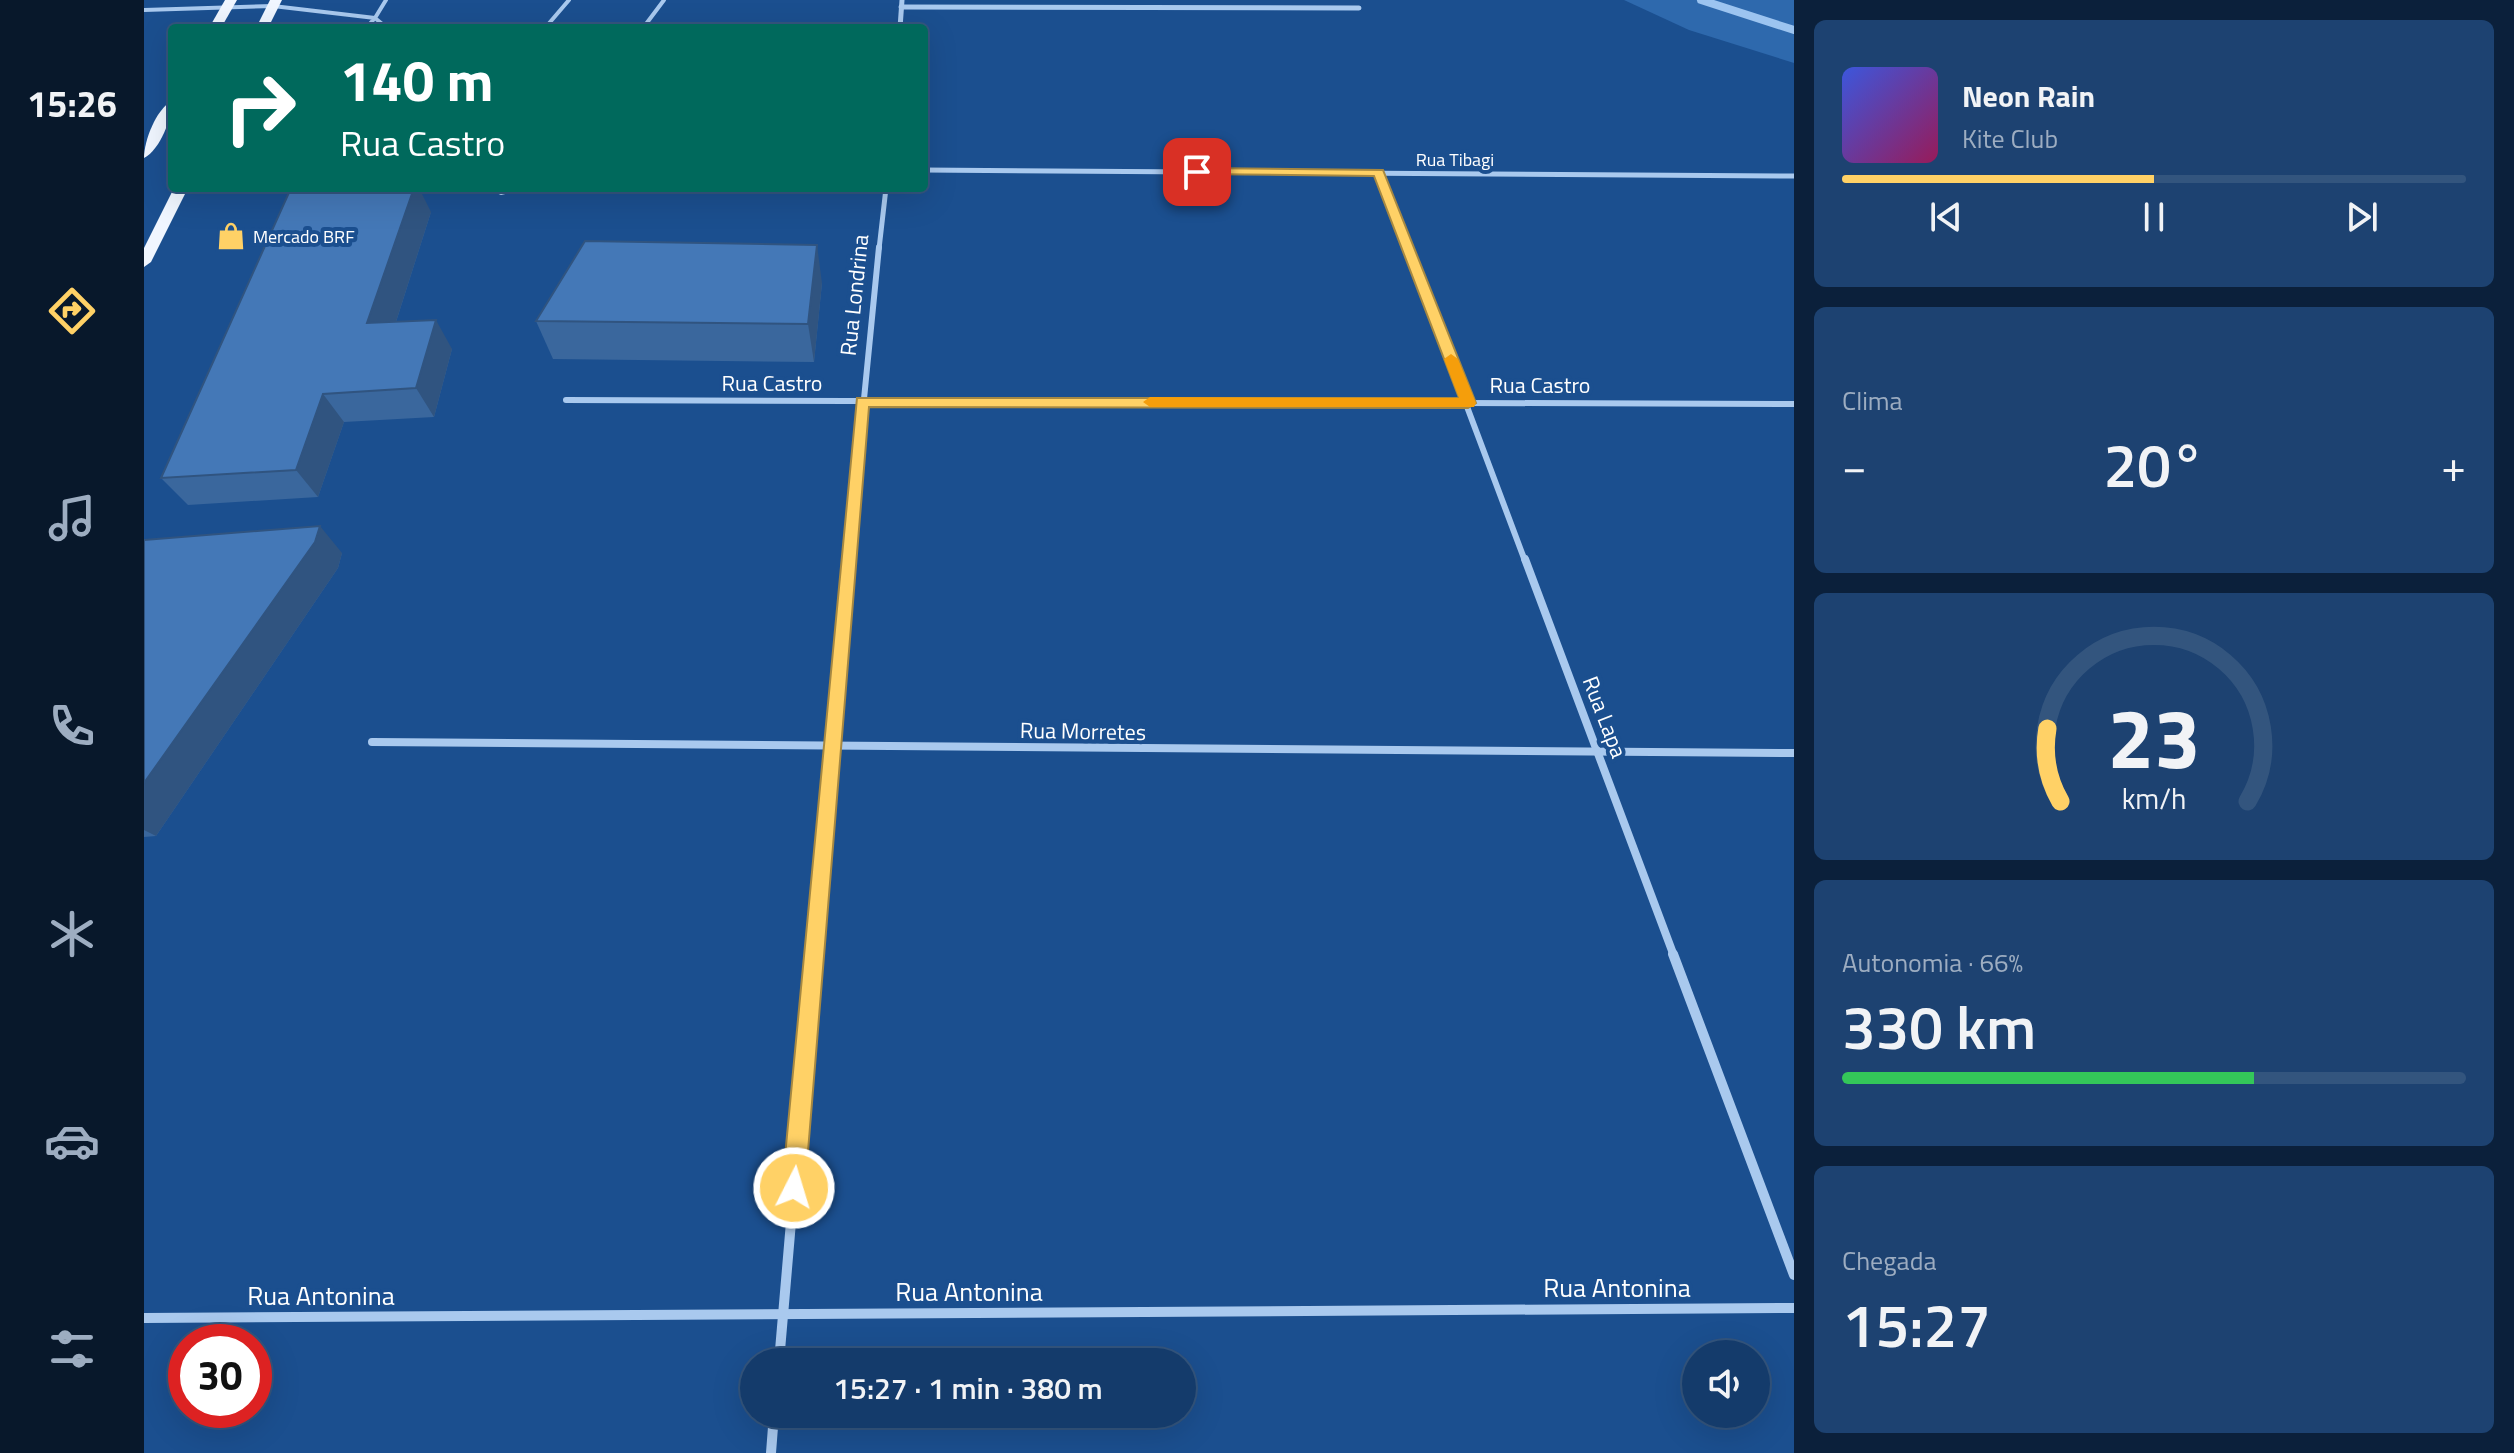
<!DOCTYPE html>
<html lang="pt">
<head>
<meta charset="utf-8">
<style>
  :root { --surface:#143b6b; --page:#1d4271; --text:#f1f3f6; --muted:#9dadc1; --line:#33557e; --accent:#ffd166 }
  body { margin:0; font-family:"Titillium Web",sans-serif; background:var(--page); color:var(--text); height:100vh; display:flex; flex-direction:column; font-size:30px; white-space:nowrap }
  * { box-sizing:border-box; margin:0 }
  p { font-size:26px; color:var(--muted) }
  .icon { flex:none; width:44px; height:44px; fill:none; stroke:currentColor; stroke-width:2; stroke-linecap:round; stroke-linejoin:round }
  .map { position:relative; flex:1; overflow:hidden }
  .side { display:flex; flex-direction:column; gap:20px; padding:20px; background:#0b203b; width:720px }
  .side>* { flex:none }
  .banner { position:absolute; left:24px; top:24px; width:760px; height:168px; border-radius:8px; box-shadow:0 8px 32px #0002,0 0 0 2px var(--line); background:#00695c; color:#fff; overflow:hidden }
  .controls { position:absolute; left:1538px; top:1340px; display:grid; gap:16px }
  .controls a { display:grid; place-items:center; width:88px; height:88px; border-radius:50%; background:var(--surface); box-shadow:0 8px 32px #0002,0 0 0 2px var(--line); font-size:40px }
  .speed { position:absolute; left:24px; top:1324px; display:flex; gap:16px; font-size:40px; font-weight:700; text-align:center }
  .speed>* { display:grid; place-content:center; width:104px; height:104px; border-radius:50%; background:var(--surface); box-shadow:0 8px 32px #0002,0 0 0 2px var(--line); line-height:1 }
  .speed .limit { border:12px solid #d22; background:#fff; color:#111 }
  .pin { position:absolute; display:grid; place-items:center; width:68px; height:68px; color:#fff; margin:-34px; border-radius:16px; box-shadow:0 4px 12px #0006 }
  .me { position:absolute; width:88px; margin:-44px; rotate:5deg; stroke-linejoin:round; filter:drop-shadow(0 0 6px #0008) }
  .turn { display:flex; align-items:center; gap:28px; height:168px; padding:0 40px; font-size:36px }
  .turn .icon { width:104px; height:104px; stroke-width:2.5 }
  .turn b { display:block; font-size:56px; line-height:68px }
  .big { font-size:60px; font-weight:600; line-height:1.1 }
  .side .card { flex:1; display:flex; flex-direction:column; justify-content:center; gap:12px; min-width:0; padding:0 28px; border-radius:12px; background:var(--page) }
  .side .dial { align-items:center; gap:0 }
  .dial svg { height:208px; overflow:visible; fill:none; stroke:var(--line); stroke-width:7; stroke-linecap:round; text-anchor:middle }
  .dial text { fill:var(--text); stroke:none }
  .song { display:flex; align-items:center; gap:24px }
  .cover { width:96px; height:96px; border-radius:12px; background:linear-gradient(135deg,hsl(230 70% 55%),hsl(330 70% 35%)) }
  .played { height:8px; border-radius:4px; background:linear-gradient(90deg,var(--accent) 50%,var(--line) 50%) }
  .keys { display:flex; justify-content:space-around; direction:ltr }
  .heat { display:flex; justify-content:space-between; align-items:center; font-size:44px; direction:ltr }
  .charge { height:12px; border-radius:6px; background:linear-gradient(90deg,#34c759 66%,var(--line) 0) }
  .trip { position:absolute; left:596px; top:1348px; width:456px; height:80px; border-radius:40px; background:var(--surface); box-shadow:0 8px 32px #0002,0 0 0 2px var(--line); font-weight:600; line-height:80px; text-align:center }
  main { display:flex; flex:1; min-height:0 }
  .tab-bar { display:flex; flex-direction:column; width:144px; justify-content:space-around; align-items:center; background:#08182b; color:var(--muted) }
  .tab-bar .icon { width:56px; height:56px }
  .tab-bar .current { color:var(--accent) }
  .tab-bar b { font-size:36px; color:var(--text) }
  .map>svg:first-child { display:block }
  .green { fill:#2e69ad }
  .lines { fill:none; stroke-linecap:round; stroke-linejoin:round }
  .stream { stroke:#9cc4f0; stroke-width:8 }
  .service { stroke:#a9c9ee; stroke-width:4 }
  .minor-far3 { stroke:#a9c9ee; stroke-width:5 }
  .minor-far2 { stroke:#a9c9ee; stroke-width:6 }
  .minor-far1 { stroke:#a9c9ee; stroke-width:8 }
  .minor { stroke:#a9c9ee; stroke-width:10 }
  .primary { fill:#f0f6ff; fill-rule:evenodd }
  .wall { fill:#3a679d }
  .shaded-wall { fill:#305480 }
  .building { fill:#4478b7; stroke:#305480; stroke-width:2 }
  .route { fill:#ffd166; stroke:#a68842; stroke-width:2 }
  .slow { fill:#f59e0b }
  .labels { text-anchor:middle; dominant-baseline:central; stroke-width:8; stroke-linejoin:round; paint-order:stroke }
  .far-street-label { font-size:18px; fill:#fff; stroke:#1b4f8f }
  .far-poi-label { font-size:18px; fill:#fff; stroke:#1b4f8f; text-anchor:start }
  .street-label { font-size:22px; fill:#fff; stroke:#1b4f8f }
  .near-street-label { font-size:26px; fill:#fff; stroke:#1b4f8f }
</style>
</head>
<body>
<main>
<nav class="tab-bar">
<b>15:26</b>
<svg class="icon current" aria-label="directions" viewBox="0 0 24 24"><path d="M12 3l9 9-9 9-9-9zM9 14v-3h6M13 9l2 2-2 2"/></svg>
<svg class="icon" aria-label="music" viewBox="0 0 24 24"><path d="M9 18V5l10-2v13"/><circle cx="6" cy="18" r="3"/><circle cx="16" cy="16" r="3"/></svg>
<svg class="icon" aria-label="phone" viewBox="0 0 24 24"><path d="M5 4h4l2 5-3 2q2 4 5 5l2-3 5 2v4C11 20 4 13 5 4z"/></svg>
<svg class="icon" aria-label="climate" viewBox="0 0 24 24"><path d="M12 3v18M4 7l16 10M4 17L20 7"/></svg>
<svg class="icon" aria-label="car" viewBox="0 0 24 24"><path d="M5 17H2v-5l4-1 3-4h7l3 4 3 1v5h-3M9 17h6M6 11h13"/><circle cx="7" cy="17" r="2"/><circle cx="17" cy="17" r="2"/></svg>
<svg class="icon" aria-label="filters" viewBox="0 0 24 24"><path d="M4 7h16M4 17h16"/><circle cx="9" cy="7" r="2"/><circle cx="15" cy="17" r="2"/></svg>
</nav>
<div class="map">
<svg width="1650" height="1453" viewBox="0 0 1650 1453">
  <rect width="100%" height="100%" fill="#1b4f8f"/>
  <path class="green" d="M1480,0H1650V63L1545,30Z"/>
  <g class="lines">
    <path class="stream" d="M1557,0L1650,30"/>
    <g class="service">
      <path d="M242,0L231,18L243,28"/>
      <path d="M0,10L129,6L231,18L222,28"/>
      <path d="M401,28L425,0"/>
      <path d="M499,28L520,0"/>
      <path d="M347,188L357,193L377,188"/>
    </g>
    <g class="minor-far3">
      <path d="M757,7L1215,8"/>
      <path d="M756,28L758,0"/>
      <path d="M780,170L1650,176"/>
      <path d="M1235,172L1264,249"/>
      <path d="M735,249L742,188"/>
    </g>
    <g class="minor-far2">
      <path d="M1263,247L1381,561"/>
      <path d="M422,400L1650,404"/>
      <path d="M704,561L735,247"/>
    </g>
    <g class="minor-far1">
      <path d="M1381,559L1530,956"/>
      <path d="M228,742L1650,753"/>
      <path d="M670,956L704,559"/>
    </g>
    <g class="minor">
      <path d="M1529,954L1650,1275"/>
      <path d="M0,1318L1650,1308"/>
      <path d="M635,1362L670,954"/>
      <path d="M627,1453L630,1414"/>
    </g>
    <g class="primary">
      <path d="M81,0H93L77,28H65Z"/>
      <path d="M126,0H138L124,28H112Z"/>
      <path d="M28,101C28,118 16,150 0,158C0,141 12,109 28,101Z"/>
      <path d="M30,188H44L7,262L0,267V248Z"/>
    </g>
  </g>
  <g class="wall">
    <path d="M287,212L252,322L308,349L290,417L200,422L174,497L44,505L17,478Z"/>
    <path d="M678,283L670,362L409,359L392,321Z"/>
    <path d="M0,540L198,553L194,568L12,836L0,837Z"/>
  </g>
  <g class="shaded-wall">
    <path d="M270,188H275L287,212L242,353L223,323Z"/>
    <path d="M673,245L678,283L670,362L664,324Z"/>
    <path d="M292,320L308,349L290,417L272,388Z"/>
    <path d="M179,394L200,422L174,497L152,470Z"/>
    <path d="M176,526L198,553L194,568L12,836L0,830V783Z"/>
  </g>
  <g class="building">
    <path d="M147,188H270L223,323L292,320L272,388L179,394L152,470L17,478Z"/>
    <path d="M441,241L673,245L664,324L392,321Z"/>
    <path d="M176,526L171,542L0,783V540Z"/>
  </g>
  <path class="route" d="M1053,168L1239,170L1332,403L1324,408L725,407L661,1188L658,1196L650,1200L642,1196L638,1188L713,398H1315L1230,176L1049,174V169Z"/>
  <path class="slow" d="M1307,354L1314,359L1332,403L1330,407H1006L999,402L1006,397L1315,398L1300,359Z"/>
  <defs>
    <symbol id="shop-bare" viewBox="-9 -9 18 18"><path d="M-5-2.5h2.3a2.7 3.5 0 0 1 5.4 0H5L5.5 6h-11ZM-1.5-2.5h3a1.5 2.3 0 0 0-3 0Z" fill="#ffd166" stroke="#1b4f8f" stroke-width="2.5" paint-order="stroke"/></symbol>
  </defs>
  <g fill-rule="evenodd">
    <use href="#shop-bare" x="67" y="216" width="40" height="40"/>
  </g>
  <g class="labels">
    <g class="far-street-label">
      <text x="1311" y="159">Rua Tibagi</text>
    </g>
    <g class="far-poi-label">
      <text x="109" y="236">Mercado BRF</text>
    </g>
    <g class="street-label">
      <text transform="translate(710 295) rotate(-84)">Rua Londrina</text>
      <text x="628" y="383">Rua Castro</text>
      <text x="1396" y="385">Rua Castro</text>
      <text transform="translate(1461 717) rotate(69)">Rua Lapa</text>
      <text transform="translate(939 731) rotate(1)">Rua Morretes</text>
    </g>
    <g class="near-street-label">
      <text x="1473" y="1287">Rua Antonina</text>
      <text x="825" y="1291">Rua Antonina</text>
      <text x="177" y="1295">Rua Antonina</text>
    </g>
  </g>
</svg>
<div class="controls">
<a><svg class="icon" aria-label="sound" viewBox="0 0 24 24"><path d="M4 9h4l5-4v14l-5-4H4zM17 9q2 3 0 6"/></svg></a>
</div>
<div class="speed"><div class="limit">30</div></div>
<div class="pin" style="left:1053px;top:172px;background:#d93025"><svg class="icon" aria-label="arrive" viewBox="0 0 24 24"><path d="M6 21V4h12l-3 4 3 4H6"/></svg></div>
<svg class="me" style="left:650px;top:1188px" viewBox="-20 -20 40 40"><circle r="17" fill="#ffd166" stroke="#fff" stroke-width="3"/><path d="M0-11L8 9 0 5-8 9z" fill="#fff"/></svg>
<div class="trip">15:27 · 1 min · 380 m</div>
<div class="banner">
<div class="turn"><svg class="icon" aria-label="right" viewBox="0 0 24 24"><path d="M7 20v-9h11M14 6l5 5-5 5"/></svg><div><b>140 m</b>Rua Castro</div></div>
</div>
</div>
<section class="side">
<div class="card">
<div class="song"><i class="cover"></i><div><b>Neon Rain</b><p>Kite Club</p></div></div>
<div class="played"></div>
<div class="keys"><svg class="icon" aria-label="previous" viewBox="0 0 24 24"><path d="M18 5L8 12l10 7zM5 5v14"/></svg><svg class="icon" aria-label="pause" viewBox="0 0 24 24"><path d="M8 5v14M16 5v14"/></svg><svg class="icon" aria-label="next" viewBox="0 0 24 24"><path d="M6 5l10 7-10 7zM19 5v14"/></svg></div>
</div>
<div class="card"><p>Clima</p>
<div class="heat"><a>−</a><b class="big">20°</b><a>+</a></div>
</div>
<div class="card dial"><svg viewBox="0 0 100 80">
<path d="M14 69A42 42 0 1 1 86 69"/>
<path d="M14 69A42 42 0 0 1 9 41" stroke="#ffd166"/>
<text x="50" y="56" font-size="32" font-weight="700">23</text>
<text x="50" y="72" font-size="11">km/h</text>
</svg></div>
<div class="card"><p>Autonomia · 66%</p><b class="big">330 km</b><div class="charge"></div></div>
<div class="card"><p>Chegada</p><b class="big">15:27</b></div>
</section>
</main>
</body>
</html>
